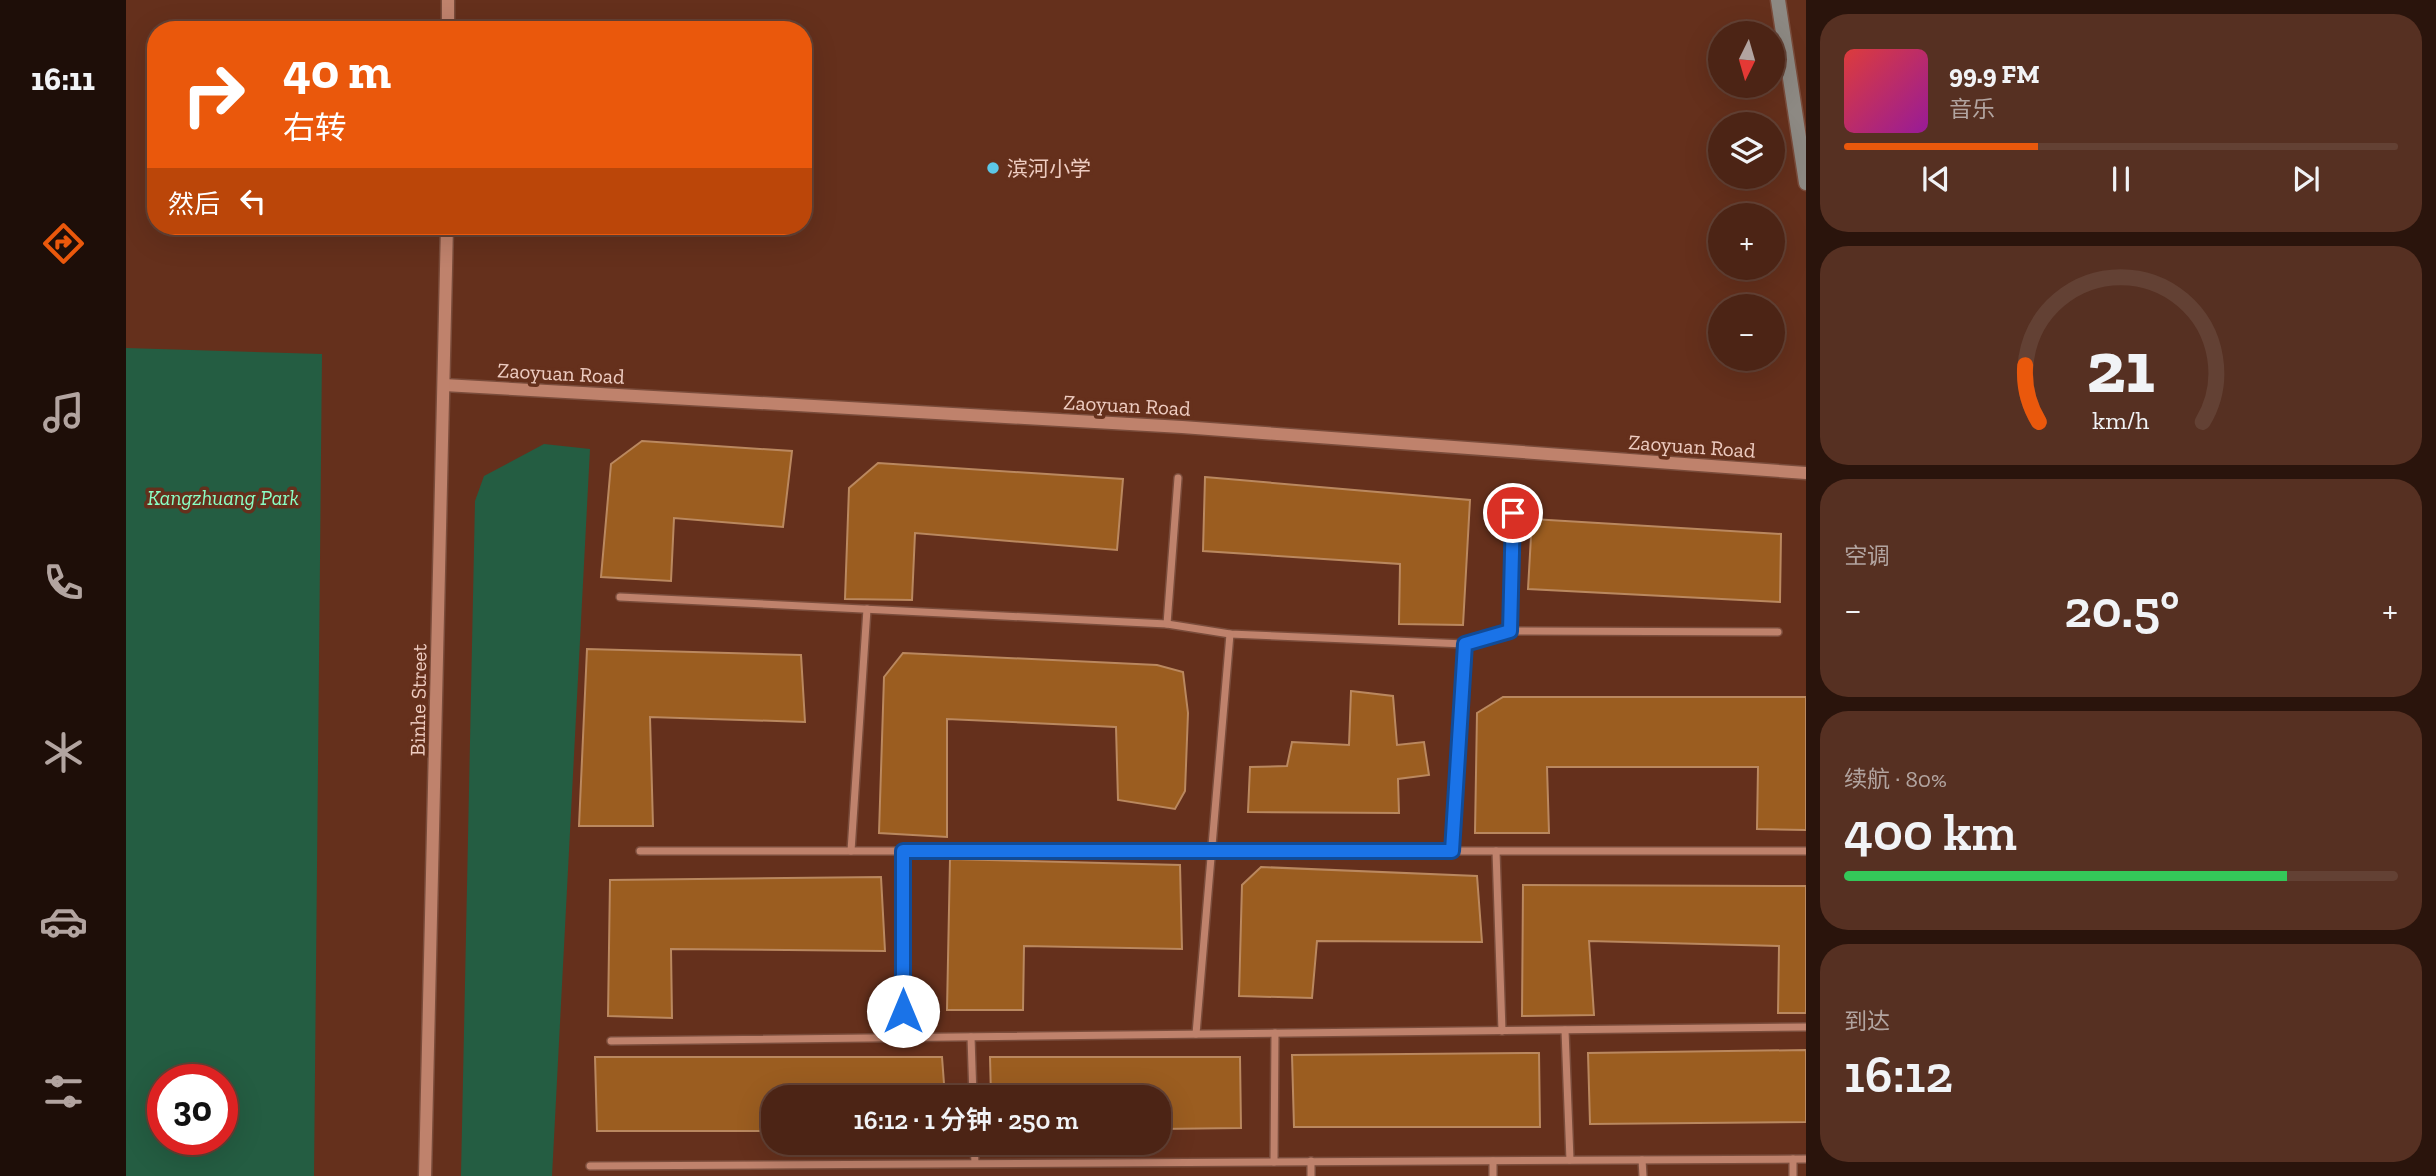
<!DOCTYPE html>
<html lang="zh">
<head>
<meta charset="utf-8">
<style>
  :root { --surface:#4c2415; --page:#563022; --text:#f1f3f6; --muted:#b2a4a0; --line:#634134; --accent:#ea580c }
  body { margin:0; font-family:"Zilla Slab","Noto Sans SC",serif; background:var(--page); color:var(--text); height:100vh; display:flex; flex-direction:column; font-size:26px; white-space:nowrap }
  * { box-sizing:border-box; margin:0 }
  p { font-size:23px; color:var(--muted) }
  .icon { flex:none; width:38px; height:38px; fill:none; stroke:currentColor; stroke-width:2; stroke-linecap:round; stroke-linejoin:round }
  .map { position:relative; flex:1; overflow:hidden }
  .details { display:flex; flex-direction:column; gap:14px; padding:14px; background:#2a140c; width:630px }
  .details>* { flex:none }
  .hud { position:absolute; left:21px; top:21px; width:665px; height:214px; border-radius:28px; box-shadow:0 7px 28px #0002,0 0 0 2px var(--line); background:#ea580c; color:#fff; overflow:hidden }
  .needle { width:46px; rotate:185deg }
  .fabs { position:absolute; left:1582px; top:21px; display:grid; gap:14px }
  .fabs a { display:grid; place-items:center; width:77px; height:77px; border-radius:50%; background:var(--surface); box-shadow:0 7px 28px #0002,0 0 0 2px var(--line); font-size:35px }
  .speed { position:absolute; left:21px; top:1064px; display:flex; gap:14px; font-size:35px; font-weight:700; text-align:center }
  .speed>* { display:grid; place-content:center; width:91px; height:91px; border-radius:50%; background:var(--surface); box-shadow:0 7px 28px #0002,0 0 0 2px var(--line); line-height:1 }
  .speed .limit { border:10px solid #d22; background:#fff; color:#111 }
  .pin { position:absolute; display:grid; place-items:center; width:60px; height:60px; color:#fff; margin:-30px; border:4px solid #fff; border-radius:50%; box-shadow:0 2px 7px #0007 }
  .me { position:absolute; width:77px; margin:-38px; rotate:0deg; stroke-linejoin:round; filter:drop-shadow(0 0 5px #0008) }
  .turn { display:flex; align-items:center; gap:24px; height:147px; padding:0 21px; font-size:32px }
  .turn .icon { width:91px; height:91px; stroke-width:2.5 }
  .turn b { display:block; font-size:49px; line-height:60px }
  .then { display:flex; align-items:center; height:66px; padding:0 21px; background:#0003; gap:14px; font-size:26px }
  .big { font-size:52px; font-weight:600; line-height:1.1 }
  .details .card { flex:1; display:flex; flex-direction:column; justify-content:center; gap:10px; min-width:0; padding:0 24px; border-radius:28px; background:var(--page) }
  .details .dial { align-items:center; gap:0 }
  .dial svg { height:182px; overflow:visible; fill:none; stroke:var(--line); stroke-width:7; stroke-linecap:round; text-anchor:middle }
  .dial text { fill:var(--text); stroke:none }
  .song { display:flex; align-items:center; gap:21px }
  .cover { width:84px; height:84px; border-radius:10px; background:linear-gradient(135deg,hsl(0 70% 55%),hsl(300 70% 35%)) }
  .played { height:7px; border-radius:4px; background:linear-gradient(90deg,var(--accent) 35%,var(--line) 35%) }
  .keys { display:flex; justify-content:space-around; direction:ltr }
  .heat { display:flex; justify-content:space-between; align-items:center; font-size:38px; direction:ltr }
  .charge { height:10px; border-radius:5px; background:linear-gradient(90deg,#34c759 80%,var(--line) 0) }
  .trip { position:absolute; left:635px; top:1085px; width:410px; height:70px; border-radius:28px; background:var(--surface); box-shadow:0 7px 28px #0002,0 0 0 2px var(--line); font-weight:600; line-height:70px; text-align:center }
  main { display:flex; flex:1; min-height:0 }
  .dock { display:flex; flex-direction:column; width:126px; justify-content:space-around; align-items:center; background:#1e0e08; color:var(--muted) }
  .dock .icon { width:49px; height:49px }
  .dock .selected { color:var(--accent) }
  .dock b { font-size:32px; color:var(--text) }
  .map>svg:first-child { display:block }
  .green { fill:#245d42; fill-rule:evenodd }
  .building { fill:#9b5d20; stroke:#ba885f; stroke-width:2 }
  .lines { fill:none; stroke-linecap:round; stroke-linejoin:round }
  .minor-casing { stroke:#7a4c3b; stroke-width:10 }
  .tertiary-casing { stroke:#7a4c3b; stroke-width:15 }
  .secondary-casing { stroke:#7a4c3b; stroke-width:17 }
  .minor { stroke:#bf826c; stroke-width:7 }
  .tertiary { stroke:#bf826c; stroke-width:12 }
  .secondary { stroke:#8d8983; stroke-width:14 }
  .route-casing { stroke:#114b97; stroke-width:18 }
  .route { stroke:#1a73e8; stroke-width:12 }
  .poi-dot { fill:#5cc7e7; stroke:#65301c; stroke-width:2.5 }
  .labels { text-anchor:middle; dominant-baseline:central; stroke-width:7; stroke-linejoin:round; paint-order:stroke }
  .poi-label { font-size:21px; fill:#eeccc1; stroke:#65301c; text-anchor:start }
  .street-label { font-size:21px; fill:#eeccc1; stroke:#65301c }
  .park-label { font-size:21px; font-style:italic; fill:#8afec4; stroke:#65301c }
</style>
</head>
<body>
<main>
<nav class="dock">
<b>16:11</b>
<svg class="icon selected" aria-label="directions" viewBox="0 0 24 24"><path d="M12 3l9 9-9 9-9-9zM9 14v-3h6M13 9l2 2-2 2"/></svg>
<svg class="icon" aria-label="music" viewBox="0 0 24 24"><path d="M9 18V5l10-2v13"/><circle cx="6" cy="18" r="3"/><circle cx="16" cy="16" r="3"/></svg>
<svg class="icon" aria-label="phone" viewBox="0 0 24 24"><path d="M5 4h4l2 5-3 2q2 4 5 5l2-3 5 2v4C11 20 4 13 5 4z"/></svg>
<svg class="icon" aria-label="climate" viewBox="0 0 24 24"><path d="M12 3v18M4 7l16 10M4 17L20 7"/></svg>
<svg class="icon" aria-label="car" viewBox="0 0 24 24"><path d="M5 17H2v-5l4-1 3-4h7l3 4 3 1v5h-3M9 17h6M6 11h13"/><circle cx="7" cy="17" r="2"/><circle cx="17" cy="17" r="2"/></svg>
<svg class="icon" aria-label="filters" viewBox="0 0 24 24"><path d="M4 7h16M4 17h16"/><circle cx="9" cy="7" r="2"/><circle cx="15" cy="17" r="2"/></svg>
</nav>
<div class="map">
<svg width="1680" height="1176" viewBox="0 0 1680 1176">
  <rect width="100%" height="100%" fill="#65301c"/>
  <g class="green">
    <path d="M0,348L196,354L188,1176H0ZM37,1080H96V1139H37Z"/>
    <path d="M418,444L464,449L426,1176H335L349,501L358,476Z"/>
  </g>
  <g class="building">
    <path d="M516,441L666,451L657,527L548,518L545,581L475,577L485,464Z"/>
    <path d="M752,463L997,479L991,550L789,533L786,600L719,599L723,488Z"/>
    <path d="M1079,477L1344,500L1337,625L1273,624L1274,564L1077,551Z"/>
    <path d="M1406,519L1655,534L1654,602L1402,589Z"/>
    <path d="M461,649L675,655L679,722L524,717L527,826H453Z"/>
    <path d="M777,653L1031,665L1057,672L1062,713L1059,791L1049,809L992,800L990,727L821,719V837L753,833L758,677Z"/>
    <path d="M1225,691L1267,696L1271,745L1298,742L1303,775L1272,779L1273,813L1122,812L1124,767L1161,766L1166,742L1223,745Z"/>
    <path d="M1377,697H1680V830L1631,829L1632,767H1421L1423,833H1349L1351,713Z"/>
    <path d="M824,859L1054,865L1056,949L898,946L897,1010H821Z"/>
    <path d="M1135,867L1351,876L1356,942L1191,941L1186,998L1113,996L1116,885Z"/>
    <path d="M755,877L759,951L545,949L546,1018L482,1016L484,880Z"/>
    <path d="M1397,885L1680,886V1013H1652L1653,946L1463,941L1468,1015L1396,1016Z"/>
    <path d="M1680,1050V1122L1464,1124L1462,1053Z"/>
    <path d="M1413,1053L1414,1127H1168L1166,1055Z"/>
    <path d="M469,1057H816L819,1097H648V1131H471Z"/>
    <path d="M864,1057H1114L1115,1128L1032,1129V1097H865Z"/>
  </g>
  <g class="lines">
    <defs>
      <g id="minor">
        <path d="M494,597L1041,624L1104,634L1339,644L1384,631L1652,632"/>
        <path d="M1041,624L1052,478"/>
        <path d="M1384,631L1386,513"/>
        <path d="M514,851H1680"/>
        <path d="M725,851L741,609"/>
        <path d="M1326,851L1339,644"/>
        <path d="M1370,851L1376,1031"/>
        <path d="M1439,1030L1444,1160"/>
        <path d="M1070,1034L1104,634"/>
        <path d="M845,1037L847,1097"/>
        <path d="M777,1038V851"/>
        <path d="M485,1041L1680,1027"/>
        <path d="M848,1143L849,1163"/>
        <path d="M1667,1159V1176"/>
        <path d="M1516,1160L1517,1176"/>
        <path d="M1367,1161V1176"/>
        <path d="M1148,1162L1149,1033"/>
        <path d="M464,1166L1680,1159"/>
        <path d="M1185,1176V1161"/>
      </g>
      <g id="tertiary">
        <path d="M322,30V0"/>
        <path d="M318,385L1056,427L1680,473"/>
        <path d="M299,1176L321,226"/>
      </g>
      <path id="secondary" d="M1652,0L1680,183"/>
    </defs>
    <use href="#minor" class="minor-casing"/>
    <use href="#tertiary" class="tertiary-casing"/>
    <use href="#secondary" class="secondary-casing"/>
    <use href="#minor" class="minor"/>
    <use href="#tertiary" class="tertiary"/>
    <use href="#secondary" class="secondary"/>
  </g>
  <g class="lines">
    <defs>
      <path id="route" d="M777,1011V851H1326L1339,644L1384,631L1387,513"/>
    </defs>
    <use href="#route" class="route-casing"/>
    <use href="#route" class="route"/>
  </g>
  <circle class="poi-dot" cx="867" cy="168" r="7"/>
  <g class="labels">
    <g class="poi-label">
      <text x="881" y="168">滨河小学</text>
    </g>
    <g class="street-label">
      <text transform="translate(435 373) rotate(3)">Zaoyuan Road</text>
      <text transform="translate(1001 405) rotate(3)">Zaoyuan Road</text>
      <text transform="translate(1566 446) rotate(4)">Zaoyuan Road</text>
      <text transform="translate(292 700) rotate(-89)">Binhe Street</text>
    </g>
    <g class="park-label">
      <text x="97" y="497">Kangzhuang Park</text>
    </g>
  </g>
</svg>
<div class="fabs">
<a><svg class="needle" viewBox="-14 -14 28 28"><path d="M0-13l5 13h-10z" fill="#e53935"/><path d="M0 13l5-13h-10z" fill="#b2a4a0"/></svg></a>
<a><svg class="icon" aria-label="layers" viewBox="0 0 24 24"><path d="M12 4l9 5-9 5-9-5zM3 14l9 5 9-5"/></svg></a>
<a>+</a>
<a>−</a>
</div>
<div class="speed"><div class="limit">30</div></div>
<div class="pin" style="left:1387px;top:513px;background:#d93025"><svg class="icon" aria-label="arrive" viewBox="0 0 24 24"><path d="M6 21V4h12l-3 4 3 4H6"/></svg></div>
<svg class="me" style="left:777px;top:1011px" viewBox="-20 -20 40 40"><circle r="19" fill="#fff"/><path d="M0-13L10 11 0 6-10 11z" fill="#1a73e8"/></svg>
<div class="trip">16:12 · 1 分钟 · 250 m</div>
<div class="hud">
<div class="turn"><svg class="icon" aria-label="right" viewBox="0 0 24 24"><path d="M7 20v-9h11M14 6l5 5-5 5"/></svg><div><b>40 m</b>右转</div></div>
<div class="then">然后<svg class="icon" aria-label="left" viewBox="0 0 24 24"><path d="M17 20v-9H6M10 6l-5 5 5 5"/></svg></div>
</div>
</div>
<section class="details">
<div class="card">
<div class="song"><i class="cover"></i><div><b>99.9 FM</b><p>音乐</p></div></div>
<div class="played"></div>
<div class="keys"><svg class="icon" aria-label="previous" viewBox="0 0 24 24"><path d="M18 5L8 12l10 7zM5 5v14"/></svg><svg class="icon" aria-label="pause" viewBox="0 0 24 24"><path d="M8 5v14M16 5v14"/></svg><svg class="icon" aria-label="next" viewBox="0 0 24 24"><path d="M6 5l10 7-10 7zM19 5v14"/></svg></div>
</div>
<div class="card dial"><svg viewBox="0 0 100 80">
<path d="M14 69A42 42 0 1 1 86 69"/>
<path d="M14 69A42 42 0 0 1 8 44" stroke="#ea580c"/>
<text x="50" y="56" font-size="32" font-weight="700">21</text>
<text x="50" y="72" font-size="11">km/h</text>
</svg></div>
<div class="card"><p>空调</p>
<div class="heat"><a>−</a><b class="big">20.5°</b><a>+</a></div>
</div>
<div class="card"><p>续航 · 80%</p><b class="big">400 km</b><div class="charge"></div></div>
<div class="card"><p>到达</p><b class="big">16:12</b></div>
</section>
</main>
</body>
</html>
